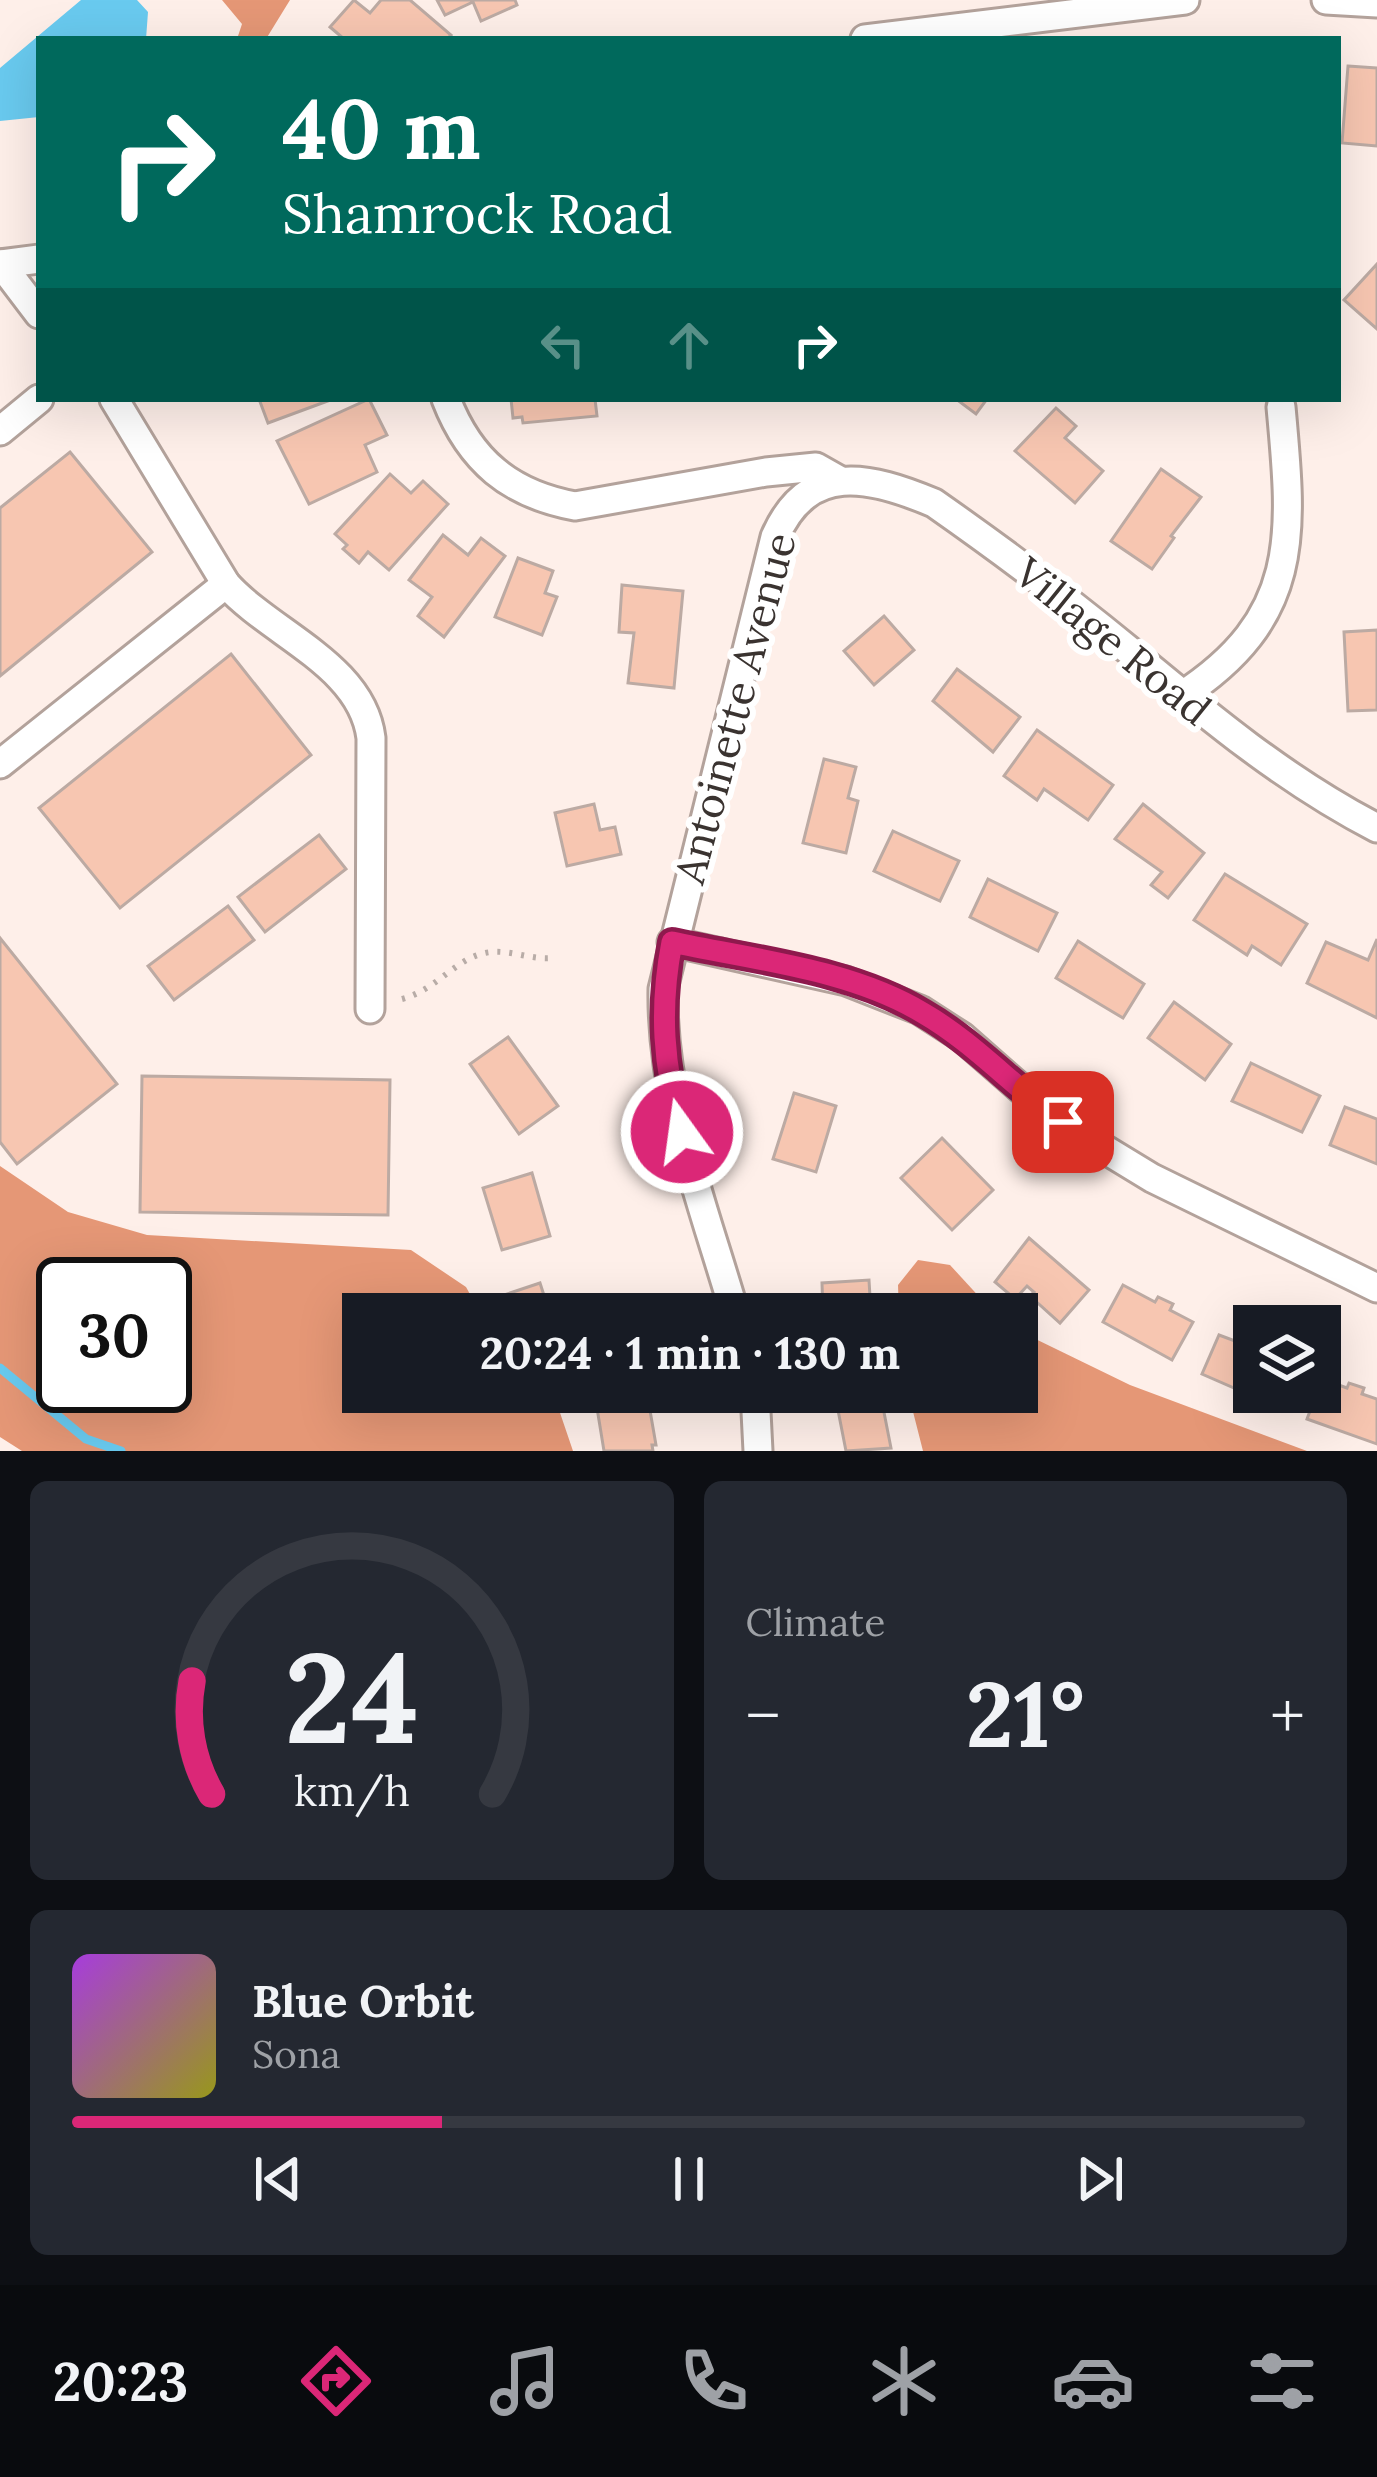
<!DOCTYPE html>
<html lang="en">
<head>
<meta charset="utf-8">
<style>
  :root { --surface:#171b24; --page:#242831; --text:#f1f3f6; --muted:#9ea1a6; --line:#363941; --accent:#db2777 }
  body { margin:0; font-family:Lora,serif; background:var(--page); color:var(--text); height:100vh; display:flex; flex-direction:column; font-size:45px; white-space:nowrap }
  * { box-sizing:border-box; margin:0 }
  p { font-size:39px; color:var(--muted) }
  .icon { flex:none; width:66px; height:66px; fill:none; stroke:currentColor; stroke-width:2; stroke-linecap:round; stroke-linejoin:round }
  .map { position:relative; height:1451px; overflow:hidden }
  .sheet { display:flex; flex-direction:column; gap:30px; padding:30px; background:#0d0f14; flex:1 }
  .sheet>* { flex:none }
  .banner { position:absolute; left:36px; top:36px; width:1305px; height:366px; border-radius:0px; box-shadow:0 12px 48px #0002; background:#00695c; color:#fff; overflow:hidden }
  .controls { position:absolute; left:1233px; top:1305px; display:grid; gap:24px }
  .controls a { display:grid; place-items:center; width:108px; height:108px; border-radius:0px; background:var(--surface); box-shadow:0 12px 48px #0002; font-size:60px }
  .speed { position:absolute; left:36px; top:1257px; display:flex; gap:24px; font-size:60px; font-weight:700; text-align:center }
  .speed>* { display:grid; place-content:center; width:156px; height:156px; border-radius:50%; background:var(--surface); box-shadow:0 12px 48px #0002; line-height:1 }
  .speed .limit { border:6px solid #111; border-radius:18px; background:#fff; color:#111 }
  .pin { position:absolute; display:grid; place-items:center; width:102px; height:102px; color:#fff; margin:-51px; border-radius:24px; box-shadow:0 6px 18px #0006 }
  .me { position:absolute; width:132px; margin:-66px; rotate:346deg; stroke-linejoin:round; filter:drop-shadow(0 0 9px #0008) }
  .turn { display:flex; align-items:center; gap:42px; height:252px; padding:0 48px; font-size:54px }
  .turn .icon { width:156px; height:156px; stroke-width:2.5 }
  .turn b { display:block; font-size:84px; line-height:102px }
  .lanes { display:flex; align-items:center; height:114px; padding:0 48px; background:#0003; justify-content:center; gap:60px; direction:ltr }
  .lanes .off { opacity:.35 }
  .big { font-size:90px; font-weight:700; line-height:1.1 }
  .sheet .widget { flex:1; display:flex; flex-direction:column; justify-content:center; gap:18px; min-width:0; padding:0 42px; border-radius:18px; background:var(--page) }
  .sheet .dial { align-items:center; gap:0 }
  .dial svg { height:312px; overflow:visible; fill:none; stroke:var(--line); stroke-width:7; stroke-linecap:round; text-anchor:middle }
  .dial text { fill:var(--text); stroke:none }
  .song { display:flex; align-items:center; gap:36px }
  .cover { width:144px; height:144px; border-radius:18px; background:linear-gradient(135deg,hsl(280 70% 55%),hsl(60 70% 35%)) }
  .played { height:12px; border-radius:6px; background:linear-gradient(90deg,var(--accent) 30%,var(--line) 30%) }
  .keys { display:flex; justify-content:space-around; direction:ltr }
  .heat { display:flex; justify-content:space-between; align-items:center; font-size:66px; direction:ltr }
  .sheet .tiles { flex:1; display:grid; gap:30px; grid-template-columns:1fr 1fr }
  .widget:last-child { grid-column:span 2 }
  .trip { position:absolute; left:342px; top:1293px; width:696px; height:120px; border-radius:0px; background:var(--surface); box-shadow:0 12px 48px #0002; font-weight:700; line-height:120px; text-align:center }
  .menu { display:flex; height:192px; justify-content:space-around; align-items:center; background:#090b0e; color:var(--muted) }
  .menu .icon { width:84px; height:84px }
  .menu .selected { color:var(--accent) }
  .menu b { font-size:54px; color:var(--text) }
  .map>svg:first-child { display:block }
  .forest { fill:#e59776; fill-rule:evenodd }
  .water { fill:#69caef }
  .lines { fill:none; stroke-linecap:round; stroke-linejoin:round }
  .stream { stroke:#69caef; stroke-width:9 }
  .building { fill:#f7c6b1; stroke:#bcaaa3; stroke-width:3 }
  .street-casing { stroke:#b3a29b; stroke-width:33 }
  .path { stroke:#b8aca7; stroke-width:6; stroke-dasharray:3 9; stroke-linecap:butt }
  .street { stroke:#fff; stroke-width:27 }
  .route-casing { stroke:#8e194d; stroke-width:30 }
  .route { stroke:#db2777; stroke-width:21 }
  .labels { text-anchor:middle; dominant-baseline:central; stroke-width:12; stroke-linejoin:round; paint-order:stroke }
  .street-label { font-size:42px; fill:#3a3330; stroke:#fff }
</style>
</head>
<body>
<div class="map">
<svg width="1377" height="1451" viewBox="0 0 1377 1451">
  <rect width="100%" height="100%" fill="#feefe9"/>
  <g class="forest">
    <path d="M222,0H290L266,39H237L242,24Z"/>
    <path d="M0,1166L68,1212L147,1235L411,1250L466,1287L481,1314H363V1392H544L556,1401L573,1451H22L0,1437ZM165,1284V1386H63V1284Z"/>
    <path d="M918,1260L950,1265L995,1314H899L898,1285Z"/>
    <path d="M1017,1330L1130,1385L1307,1451H923L908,1392H1017Z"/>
  </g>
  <path class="water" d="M81,0H137L148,12L146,39H39V117L0,121V68Z"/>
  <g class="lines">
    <path class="stream" d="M0,1368L86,1439L121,1451"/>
  </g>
  <g class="building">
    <path d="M354,0L370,13L381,0H410L451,35L447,39H344L330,27Z"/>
    <path d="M437,0H515L517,5L481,21L473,2L445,15Z"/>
    <path d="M1348,66L1377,68V146L1342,143Z"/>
    <path d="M1377,264V329L1344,300Z"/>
    <path d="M259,399H333L268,423Z"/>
    <path d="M369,399L387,435L365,445L377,472L309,504L277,441Z"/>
    <path d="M511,399H595L597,416L523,423L522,417L513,418Z"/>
    <path d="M956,399H987L976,414Z"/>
    <path d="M1056,408L1076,426L1065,438L1103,471L1075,503L1015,451Z"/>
    <path d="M70,452L152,552L0,676V508Z"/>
    <path d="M1161,469L1201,497L1171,536L1174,538L1152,569L1111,541Z"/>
    <path d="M390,474L411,493L423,481L448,504L389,570L368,552L359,563L343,549L347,545L335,534Z"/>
    <path d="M443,535L468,555L481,538L505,556L444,637L418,616L432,597L409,580Z"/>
    <path d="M518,558L553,571L545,593L557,597L542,635L495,617Z"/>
    <path d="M622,585L683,591L674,688L628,683L634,633L619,632Z"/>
    <path d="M884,616L914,650L874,685L844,651Z"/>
    <path d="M1377,630V710L1348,711L1344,632Z"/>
    <path d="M231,654L311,755L120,908L39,808Z"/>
    <path d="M957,669L1020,717L993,752L933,701Z"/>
    <path d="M1037,730L1113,785L1088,820L1044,789L1037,800L1004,776Z"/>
    <path d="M824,759L856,767L848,798L858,801L846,853L803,843Z"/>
    <path d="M594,804L600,830L615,827L621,854L567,866L555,813Z"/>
    <path d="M1143,804L1204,853L1168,898L1151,885L1162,872L1115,839Z"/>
    <path d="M893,831L959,861L940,901L874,871Z"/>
    <path d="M319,835L346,869L265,932L238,897Z"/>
    <path d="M1225,874L1307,924L1281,965L1252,946L1247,955L1194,920Z"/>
    <path d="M988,879L1057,913L1038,951L970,917Z"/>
    <path d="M228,906L254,940L174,1000L148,966Z"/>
    <path d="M0,938L117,1084L17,1164L0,1142Z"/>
    <path d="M1377,939V1018L1307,983L1326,942L1368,960Z"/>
    <path d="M1078,941L1144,984L1123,1018L1056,978Z"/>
    <path d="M1174,1002L1231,1044L1205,1080L1148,1038Z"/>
    <path d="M508,1037L558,1106L519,1134L470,1064Z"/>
    <path d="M1251,1063L1320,1096L1302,1132L1232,1101Z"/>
    <path d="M142,1076L390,1080L388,1215L140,1212Z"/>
    <path d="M794,1093L836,1106L816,1172L773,1159Z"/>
    <path d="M1345,1107L1377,1119V1164L1330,1145Z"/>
    <path d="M942,1138L993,1190L952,1230L901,1178Z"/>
    <path d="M532,1173L550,1236L502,1250L483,1188Z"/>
    <path d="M1029,1238L1089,1290L1060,1323L1030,1296L1034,1292L1027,1286L1015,1299L995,1282Z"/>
    <path d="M869,1280L871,1314H823L822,1283Z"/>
    <path d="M540,1283L550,1314H507L501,1296Z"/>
    <path d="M1123,1285L1155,1302L1158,1297L1173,1304L1170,1310L1193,1322L1172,1360L1103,1322Z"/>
    <path d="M1219,1335L1254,1348V1392H1279L1273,1405L1202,1374Z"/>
    <path d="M1322,1379L1347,1388L1349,1383L1364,1388L1362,1394L1377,1399V1444L1307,1419Z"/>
    <path d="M880,1392L891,1448L846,1451L836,1400Z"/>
    <path d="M648,1399L656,1445H652L653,1451H604L597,1408Z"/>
  </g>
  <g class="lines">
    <defs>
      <g id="street">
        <path d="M1326,0L1377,3"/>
        <path d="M865,39L1185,0"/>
        <path d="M0,264L39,259"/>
        <path d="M1,264L39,314"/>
        <path d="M114,399L226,584C272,635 362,665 371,738L370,1009"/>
        <path d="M446,399C470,461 510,494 575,506L766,472L816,467L839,480"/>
        <path d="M0,431L39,399"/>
        <path d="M1181,696C1301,618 1293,536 1281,407"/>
        <path d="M0,764L226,584"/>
        <path d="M672,942L846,981L920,1010L962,1037L1043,1108L1083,1136L1152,1178L1377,1288"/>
        <path d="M735,1314C704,1207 661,1101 663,989L775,537C808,461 870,476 934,503C1001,550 1068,600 1131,652C1209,717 1286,781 1377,828"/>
        <path d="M755,1392L758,1451"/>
      </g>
    </defs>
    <use href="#street" class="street-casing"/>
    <path class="path" d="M402,999C438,989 455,959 485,953C507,948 529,960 552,958"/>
    <use href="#street" class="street"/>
  </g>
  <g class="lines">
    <defs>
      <path id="route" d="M682,1132C663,1066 659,1009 672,942C754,960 850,969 923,1013C975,1043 1014,1088 1063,1122"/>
    </defs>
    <use href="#route" class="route-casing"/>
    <use href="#route" class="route"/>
  </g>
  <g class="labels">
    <g class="street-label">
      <text transform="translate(1113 641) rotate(39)">Village Road</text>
      <text transform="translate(735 708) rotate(-75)">Antoinette Avenue</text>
    </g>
  </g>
</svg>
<div class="controls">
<a><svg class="icon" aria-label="layers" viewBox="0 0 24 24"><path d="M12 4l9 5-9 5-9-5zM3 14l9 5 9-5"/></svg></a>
</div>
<div class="speed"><div class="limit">30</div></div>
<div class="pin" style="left:1063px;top:1122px;background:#d93025"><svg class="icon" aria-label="arrive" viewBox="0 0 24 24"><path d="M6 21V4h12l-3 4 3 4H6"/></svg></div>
<svg class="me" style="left:682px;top:1132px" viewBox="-20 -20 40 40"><circle r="17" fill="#db2777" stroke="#fff" stroke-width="3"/><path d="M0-11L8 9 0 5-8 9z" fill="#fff"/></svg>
<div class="trip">20:24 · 1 min · 130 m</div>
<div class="banner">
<div class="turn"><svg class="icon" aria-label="right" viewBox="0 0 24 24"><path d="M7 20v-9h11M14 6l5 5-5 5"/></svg><div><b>40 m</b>Shamrock Road</div></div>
<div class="lanes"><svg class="icon off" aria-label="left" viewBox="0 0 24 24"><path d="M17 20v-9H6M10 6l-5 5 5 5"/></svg><svg class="icon off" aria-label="ahead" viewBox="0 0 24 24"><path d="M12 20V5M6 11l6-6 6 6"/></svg><svg class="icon" aria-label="right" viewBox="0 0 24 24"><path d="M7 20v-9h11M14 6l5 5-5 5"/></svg></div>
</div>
</div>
<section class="sheet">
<div class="tiles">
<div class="widget dial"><svg viewBox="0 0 100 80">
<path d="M14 69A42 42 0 1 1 86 69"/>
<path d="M14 69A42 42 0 0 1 9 40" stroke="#db2777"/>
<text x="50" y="56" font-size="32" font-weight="700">24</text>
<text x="50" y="72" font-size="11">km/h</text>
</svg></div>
<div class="widget"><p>Climate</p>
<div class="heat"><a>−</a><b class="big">21°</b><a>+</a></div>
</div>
<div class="widget">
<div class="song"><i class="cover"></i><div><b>Blue Orbit</b><p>Sona</p></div></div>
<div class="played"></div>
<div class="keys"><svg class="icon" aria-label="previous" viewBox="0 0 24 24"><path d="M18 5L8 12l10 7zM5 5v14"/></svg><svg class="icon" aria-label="pause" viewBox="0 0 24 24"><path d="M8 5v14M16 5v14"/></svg><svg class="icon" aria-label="next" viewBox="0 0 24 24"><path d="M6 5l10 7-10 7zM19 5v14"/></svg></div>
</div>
</div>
</section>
<nav class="menu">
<b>20:23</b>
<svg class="icon selected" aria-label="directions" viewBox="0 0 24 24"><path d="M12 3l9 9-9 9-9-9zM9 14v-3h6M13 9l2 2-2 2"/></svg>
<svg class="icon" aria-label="music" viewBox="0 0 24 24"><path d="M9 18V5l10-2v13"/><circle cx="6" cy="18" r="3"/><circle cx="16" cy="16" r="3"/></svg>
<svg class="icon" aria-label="phone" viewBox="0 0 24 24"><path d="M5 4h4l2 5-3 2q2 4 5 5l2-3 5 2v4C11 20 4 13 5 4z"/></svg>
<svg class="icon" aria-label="climate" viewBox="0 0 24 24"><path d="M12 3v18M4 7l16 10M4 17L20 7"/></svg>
<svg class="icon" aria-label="car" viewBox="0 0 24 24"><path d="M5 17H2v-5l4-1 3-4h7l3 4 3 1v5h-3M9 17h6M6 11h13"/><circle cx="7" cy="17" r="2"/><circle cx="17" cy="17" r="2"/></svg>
<svg class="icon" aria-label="filters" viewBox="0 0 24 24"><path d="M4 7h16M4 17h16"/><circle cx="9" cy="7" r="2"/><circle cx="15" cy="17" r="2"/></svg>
</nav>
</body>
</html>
